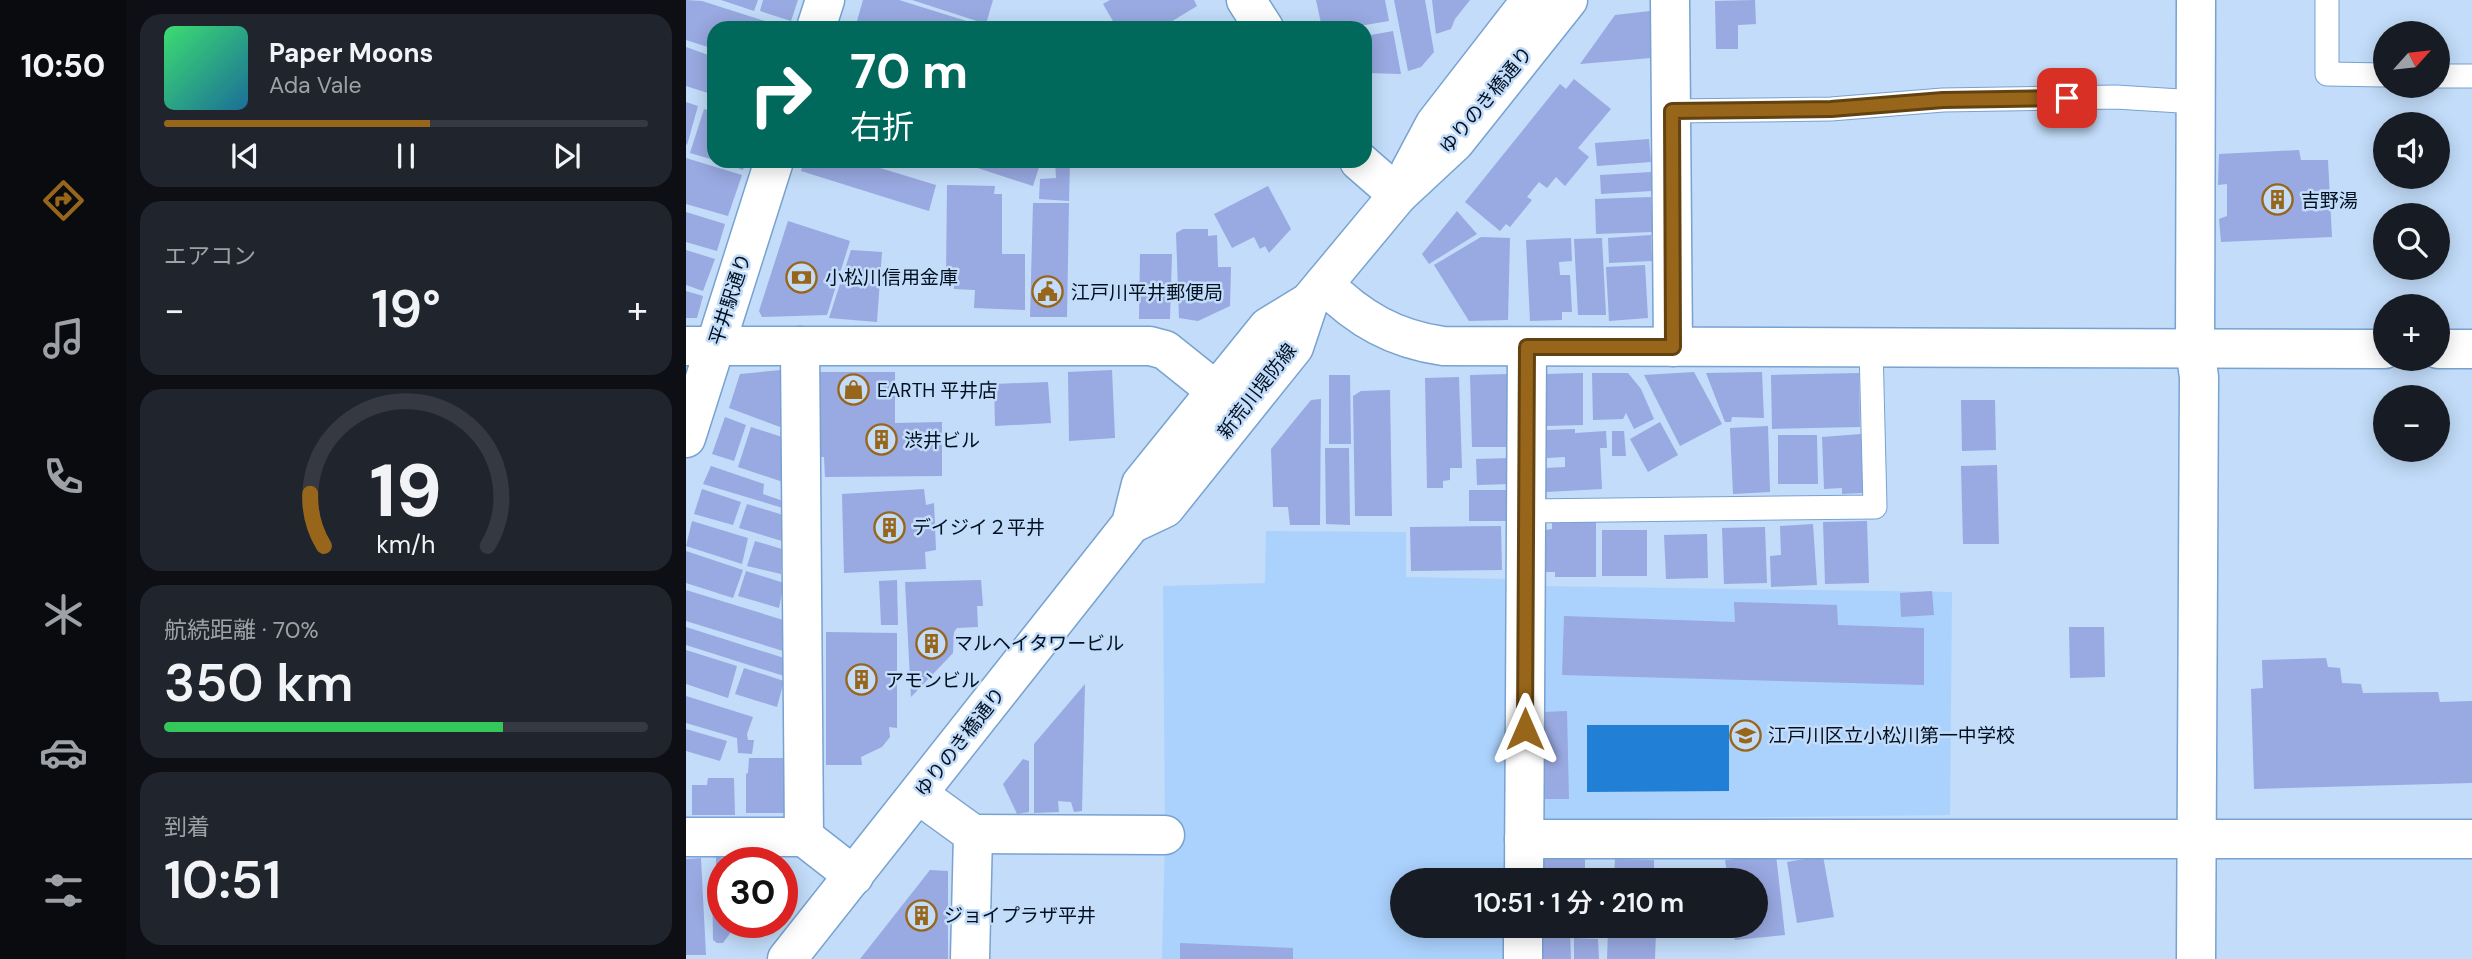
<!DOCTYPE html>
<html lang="ja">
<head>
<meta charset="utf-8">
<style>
  :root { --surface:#171b24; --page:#20242c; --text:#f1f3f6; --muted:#9ea1a6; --line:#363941; --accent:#98661a }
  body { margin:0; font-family:"DM Sans","Noto Sans JP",sans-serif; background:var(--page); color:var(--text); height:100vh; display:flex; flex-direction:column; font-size:26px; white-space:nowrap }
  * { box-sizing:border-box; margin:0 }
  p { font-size:23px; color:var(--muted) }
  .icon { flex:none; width:38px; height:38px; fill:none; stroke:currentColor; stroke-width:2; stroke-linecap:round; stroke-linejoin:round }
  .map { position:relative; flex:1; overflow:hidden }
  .panel { display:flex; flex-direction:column; gap:14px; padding:14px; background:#0d0f14; width:560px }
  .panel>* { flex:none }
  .banner { position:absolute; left:21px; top:21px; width:665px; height:147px; border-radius:21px; box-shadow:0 4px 18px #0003; background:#00695c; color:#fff; overflow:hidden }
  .needle { width:46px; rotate:63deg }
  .buttons { position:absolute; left:1687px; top:21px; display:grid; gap:14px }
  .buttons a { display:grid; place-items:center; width:77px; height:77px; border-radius:50%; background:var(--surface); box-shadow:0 4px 18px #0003; font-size:35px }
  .speed { position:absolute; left:21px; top:847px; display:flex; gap:14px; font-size:35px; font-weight:700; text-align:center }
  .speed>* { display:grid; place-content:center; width:91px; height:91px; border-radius:50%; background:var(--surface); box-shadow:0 4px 18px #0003; line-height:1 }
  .speed .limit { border:10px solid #d22; background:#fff; color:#111 }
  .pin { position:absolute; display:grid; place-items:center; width:60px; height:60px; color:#fff; margin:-30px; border-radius:14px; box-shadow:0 4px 10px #0006 }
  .me { position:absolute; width:77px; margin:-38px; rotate:0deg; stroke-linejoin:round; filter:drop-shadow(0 0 5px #0008) }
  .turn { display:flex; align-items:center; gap:24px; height:147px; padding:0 28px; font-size:32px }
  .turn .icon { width:91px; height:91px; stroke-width:2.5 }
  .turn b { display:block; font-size:49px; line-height:60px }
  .big { font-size:52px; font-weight:600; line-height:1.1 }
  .panel .widget { flex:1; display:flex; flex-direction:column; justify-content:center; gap:10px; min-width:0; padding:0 24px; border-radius:21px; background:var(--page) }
  .panel .dial { align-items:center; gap:0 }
  .dial svg { height:182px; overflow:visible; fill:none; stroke:var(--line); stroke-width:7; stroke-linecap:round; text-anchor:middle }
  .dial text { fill:var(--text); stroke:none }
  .song { display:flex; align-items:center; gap:21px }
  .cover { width:84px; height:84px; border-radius:10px; background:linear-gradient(135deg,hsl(140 70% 55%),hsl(200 70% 35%)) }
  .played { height:7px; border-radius:4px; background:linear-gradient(90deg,var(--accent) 55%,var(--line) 55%) }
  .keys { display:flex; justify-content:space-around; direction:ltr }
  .heat { display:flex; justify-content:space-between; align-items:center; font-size:38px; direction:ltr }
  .charge { height:10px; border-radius:5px; background:linear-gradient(90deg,#34c759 70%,var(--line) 0) }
  .trip { position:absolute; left:704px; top:868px; width:378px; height:70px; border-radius:35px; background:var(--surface); box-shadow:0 4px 18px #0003; font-weight:600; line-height:70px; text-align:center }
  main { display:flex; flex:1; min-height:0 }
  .tab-bar { display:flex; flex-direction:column; width:126px; justify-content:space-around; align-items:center; background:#090b0e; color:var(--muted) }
  .tab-bar .icon { width:49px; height:49px }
  .tab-bar .selected { color:var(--accent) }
  .tab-bar b { font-size:32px; color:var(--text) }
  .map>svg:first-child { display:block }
  .built { fill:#abd2fd }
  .water { fill:#227fd6 }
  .building { fill:#99a9e1 }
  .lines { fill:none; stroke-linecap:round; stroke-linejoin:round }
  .lane-casing { stroke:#78a2d0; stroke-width:25 }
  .street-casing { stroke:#78a2d0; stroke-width:41 }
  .secondary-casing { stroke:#78a2d0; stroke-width:41 }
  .lane { stroke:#fff; stroke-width:23 }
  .street { stroke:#fff; stroke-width:38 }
  .secondary { stroke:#fff; stroke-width:38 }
  .route-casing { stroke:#634211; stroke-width:18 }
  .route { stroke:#98661a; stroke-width:12 }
  .labels { text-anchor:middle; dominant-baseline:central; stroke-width:5; stroke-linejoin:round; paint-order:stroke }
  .street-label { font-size:19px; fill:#021020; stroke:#c2dcf9 }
  .poi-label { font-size:19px; fill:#021020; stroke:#c2dcf9; text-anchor:start }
</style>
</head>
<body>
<main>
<nav class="tab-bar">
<b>10:50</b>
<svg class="icon selected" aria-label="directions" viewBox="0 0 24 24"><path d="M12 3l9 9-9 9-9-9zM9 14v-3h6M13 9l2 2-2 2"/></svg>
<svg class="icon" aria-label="music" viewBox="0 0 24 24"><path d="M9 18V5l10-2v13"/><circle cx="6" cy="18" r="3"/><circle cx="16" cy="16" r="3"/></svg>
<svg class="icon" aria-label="phone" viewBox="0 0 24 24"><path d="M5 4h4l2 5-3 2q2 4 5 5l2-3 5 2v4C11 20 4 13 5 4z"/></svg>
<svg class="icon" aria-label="climate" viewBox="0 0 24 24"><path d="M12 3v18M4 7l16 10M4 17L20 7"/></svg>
<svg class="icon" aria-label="car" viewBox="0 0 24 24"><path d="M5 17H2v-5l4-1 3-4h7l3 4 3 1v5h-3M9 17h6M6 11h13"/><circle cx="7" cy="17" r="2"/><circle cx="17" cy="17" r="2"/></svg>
<svg class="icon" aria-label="filters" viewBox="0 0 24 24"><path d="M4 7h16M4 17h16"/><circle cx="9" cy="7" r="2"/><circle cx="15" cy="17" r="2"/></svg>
</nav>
<section class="panel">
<div class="widget">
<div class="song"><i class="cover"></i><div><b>Paper Moons</b><p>Ada Vale</p></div></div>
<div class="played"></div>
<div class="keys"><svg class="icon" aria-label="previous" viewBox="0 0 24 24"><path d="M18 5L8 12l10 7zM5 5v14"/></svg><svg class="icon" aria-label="pause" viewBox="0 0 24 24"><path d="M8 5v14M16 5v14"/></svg><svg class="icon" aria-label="next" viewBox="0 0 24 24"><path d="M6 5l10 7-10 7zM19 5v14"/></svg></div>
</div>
<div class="widget"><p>エアコン</p>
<div class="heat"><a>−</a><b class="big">19°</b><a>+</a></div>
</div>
<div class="widget dial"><svg viewBox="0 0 100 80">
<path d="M14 69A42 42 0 1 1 86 69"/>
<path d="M14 69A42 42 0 0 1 8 46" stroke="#98661a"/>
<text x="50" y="56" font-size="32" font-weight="700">19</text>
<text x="50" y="72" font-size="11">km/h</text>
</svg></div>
<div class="widget"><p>航続距離 · 70%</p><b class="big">350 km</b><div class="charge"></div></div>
<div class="widget"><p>到着</p><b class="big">10:51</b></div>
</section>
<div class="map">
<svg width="1786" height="959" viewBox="0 0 1786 959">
  <rect width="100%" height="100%" fill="#c2dcf9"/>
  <path class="built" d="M580,531L720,532V577L819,579L821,636L851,586L1266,592L1264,815L854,820L819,880H716V926H819V959H476L479,835L477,586L579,583Z"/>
  <path class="water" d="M901,725H1043V791L901,792Z"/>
  <g class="building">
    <path d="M0,0L16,1L101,28H28V49L0,40Z"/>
    <path d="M35,0H72L68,11Z"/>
    <path d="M77,0H112L105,21L74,11Z"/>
    <path d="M177,0H213L303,28H169Z"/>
    <path d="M226,0H307L300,24Z"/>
    <path d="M424,0H508L511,6L475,28H431L417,4Z"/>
    <path d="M630,0H699L703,21L661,28H636Z"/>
    <path d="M708,0H739L748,52L735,67L722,71Z"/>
    <path d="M746,0H784L769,19L765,29L750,34Z"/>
    <path d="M1069,0L1070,24L1052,25V49H1030L1029,1Z"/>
    <path d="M964,11L965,58L894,64L929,15Z"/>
    <path d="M707,31L715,74L679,73V36Z"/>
    <path d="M0,47L28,57V95L0,86Z"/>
    <path d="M888,79L925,109L892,148L903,157L879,186L870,177L861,188L853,182L841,197L846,200L824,227L820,224L814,231L779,202L874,84L880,89Z"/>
    <path d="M0,102L12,106L1,145L0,144Z"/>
    <path d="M18,109L28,112V160L4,153Z"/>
    <path d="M963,139L965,162L911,166L909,143Z"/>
    <path d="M1613,150L1615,160H1642L1646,237L1535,242L1533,219L1541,216V184L1532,185L1533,154Z"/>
    <path d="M0,158L56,175L42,216L0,204Z"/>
    <path d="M32,161H60L57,170Z"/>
    <path d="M118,161H171L250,185L243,211L115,171Z"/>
    <path d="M270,161H355L347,186Z"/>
    <path d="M369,161H384L383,201L353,199L354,179L370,178Z"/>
    <path d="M965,172L966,191L915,194L914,175Z"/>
    <path d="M261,185L309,186L308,194H316V254H339V310L288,308L289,290L268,289V277H260Z"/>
    <path d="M582,186L605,229L583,253L579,246L574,249L568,237L546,248L528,214Z"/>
    <path d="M965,197L967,232L910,234L909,199Z"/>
    <path d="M347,203H383L381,317H344Z"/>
    <path d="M771,211L791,234L743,264L736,254Z"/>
    <path d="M0,212L39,224L31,251L0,242Z"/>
    <path d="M102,221L164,241L141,315L76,317L73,311Z"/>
    <path d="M497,229H522V236L531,235L532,267H545L544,306L512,321L493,318L490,233Z"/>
    <path d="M965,235L966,261L923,263L922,238Z"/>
    <path d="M795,237L824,238L822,320L783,321L748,265Z"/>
    <path d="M885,238L886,261L873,262L874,275H884L886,312H876V320L844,321L840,240Z"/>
    <path d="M916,238L920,315H892L888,239Z"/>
    <path d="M0,250L29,259L17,291L0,285Z"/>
    <path d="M165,250L196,252L191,322L143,318Z"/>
    <path d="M454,254H486L484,319H453Z"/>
    <path d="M959,265L962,318L923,321L920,267Z"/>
    <path d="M0,291L17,296L11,318H0Z"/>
    <path d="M95,370L97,416L94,427L43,408L54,374Z"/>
    <path d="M426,370L429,438L383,441L382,372Z"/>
    <path d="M134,372H209V423L256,422V476L139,477L138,457H132Z"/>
    <path d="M1008,372L1036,424L994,446L958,375Z"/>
    <path d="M1076,372L1078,418L1046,417L1045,422H1039L1020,373Z"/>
    <path d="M897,373V425L860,426L859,374Z"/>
    <path d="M906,373H942L955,389L968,419L948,429L940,413L937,419L907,420Z"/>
    <path d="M1173,373L1174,427L1086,429L1085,375Z"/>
    <path d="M822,374L824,447H786L784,375Z"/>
    <path d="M643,375H664L665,444H643Z"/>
    <path d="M773,377L776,468H764V480L757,481V488H741L739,378Z"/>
    <path d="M362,382L365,423L309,426L308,384Z"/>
    <path d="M704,390L706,516H669L667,396L675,391Z"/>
    <path d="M635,399L634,525H604L602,507H587L585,449L625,400Z"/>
    <path d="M1275,400H1309L1310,450L1276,451Z"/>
    <path d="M39,417L60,425L48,461L26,454Z"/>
    <path d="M974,422L992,455L962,472L944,439Z"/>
    <path d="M1082,426L1084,492L1047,494L1044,428Z"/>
    <path d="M65,427L96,437L97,482L52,467Z"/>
    <path d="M889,429V433L920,431L921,448H914L916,489L860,492L859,468L879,467V457L861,458L859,430Z"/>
    <path d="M926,431H938L940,456H926Z"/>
    <path d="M1175,434L1177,493L1156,494V488L1138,489L1136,437Z"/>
    <path d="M1092,435H1131L1132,484H1092Z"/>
    <path d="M639,448H663L664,525L640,524Z"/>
    <path d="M824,458L825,484L791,485L790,459Z"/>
    <path d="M1311,465L1313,544H1277L1275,466Z"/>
    <path d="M25,466L78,484L77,494L97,501V508L17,484Z"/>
    <path d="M16,489L55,502L47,525L8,514Z"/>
    <path d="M238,489L240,505L248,503L250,550L239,552L240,569L158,573L156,494Z"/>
    <rect x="783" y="490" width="39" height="31"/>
    <path d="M61,504L97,515L96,541L53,528Z"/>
    <path d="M6,521L62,538L56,564L0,546Z"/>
    <path d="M866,521H910V577H869V572H859V530L866,529Z"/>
    <path d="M1181,521L1183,583L1139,584L1137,522Z"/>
    <path d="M1127,524L1131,585L1085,587L1084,556L1095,555L1094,526Z"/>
    <path d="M815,526L816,570L725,571L724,527Z"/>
    <path d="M1079,527L1081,583L1038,584L1036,528Z"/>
    <rect x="916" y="530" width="45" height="46"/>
    <path d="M1021,534L1022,578L980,579L978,535Z"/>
    <path d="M69,541L96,549L95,574L61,566Z"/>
    <path d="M0,551L57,570L47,598L0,583Z"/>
    <path d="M60,571L98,583L93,608L52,596Z"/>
    <path d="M211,580L212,625H195L193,581Z"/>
    <path d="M295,580L297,606H291L292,627L271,628L268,632L267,653L225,697L219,582Z"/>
    <path d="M0,590L97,620V651L0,621Z"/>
    <path d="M1246,591L1248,615L1215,617L1214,593Z"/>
    <path d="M1048,602L1151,605L1152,625L1238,628V685L876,675L878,616L1049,622Z"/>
    <path d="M0,627L98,658V676L0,645Z"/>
    <path d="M1383,627H1418L1419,677L1384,678Z"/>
    <path d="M140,632L211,633V728L203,727L204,737L196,747L175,757L176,765H140Z"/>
    <path d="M0,650L51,666L42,698L0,684Z"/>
    <path d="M1640,658L1642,667L1654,668L1656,683L1675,684L1677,693L1752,692L1754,702L1786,701V783L1568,789L1565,689L1577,688L1576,660Z"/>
    <path d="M58,668L98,681L91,707L49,694Z"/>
    <path d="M399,684L396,811L388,812L385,802L372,801L373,812L348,813V744Z"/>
    <path d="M0,696L67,717L61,734L62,740H68L66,754L52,753L51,738L0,723Z"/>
    <path d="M881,711L883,799H859L856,712Z"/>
    <path d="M0,729L41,741L34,761L0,751Z"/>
    <path d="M63,758H98V813H60V774L62,773Z"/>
    <path d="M337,759L343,761V812L331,814L317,784Z"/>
    <path d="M22,778H48L49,815H6V785H21Z"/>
    <path d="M34,855L37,860L70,856L74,863H37V922H52L37,943H31L27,940L26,879L30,876V856Z"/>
    <path d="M1090,855L1099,935L1049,940L1047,926H1069V880H1042L1039,860Z"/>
    <path d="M854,856H899V880H855Z"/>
    <path d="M1137,856L1148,917L1111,923L1101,862Z"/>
    <path d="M15,858L20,955H0V859Z"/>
    <path d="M929,859L968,860V880H928Z"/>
    <path d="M244,870L262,871V959H174Z"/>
    <path d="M922,931L970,932L969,959H921Z"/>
    <path d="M856,932H884L885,959H856Z"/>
    <path d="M888,938L912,939L913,959H888Z"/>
    <path d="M494,943L607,948V959H494Z"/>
  </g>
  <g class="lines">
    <defs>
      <g id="lane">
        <path d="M1641,0V74L1699,75"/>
        <path d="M1752,76H1786"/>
        <path d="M986,111L1145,109L1257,100L1430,97L1510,102"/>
        <path d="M841,511L1189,507L1185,347"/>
      </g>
      <g id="street">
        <path d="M984,0L987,347"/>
        <path d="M1510,0L1509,348L1513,377L1510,959"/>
        <path d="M130,28L139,0"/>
        <path d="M114,346L118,837"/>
        <path d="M0,438L88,161"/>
        <path d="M233,795L287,834L284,959"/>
        <path d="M287,834L479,835"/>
        <path d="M0,837H118L168,876"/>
        <path d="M838,839H1786"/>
        <path d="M838,880L841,347"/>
        <path d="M837,959V926"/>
      </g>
      <g id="secondary">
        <path d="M560,0L578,28"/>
        <path d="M673,161L712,195"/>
        <path d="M724,171L749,124L845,0"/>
        <path d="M638,284C673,319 708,339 757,346L1699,349"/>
        <path d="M0,346H464L479,350L529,390"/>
        <path d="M1752,349H1786"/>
        <path d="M445,524L479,508L608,347L623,302"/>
        <path d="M101,959L445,524L455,484L582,327L623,302L712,195L769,142L882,0"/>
      </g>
    </defs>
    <use href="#lane" class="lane-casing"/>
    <use href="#street" class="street-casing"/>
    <use href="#secondary" class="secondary-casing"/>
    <use href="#lane" class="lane"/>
    <use href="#street" class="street"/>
    <use href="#secondary" class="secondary"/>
  </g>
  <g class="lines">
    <defs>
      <path id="route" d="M839,729L841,347H987L986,111L1145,109L1257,100L1381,98"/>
    </defs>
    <use href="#route" class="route-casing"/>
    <use href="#route" class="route"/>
  </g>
  <defs>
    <symbol id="building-ring" viewBox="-11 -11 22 22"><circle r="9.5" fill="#c2dcf9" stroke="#98661a" stroke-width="1.5"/><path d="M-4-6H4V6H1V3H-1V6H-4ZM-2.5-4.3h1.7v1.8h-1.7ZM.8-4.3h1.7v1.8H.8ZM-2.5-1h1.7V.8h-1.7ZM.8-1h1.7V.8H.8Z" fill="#98661a"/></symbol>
    <symbol id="bank-ring" viewBox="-11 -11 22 22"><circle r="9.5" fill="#c2dcf9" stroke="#98661a" stroke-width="1.5"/><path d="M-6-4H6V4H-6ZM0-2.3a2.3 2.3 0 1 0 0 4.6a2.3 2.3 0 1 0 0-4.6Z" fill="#98661a"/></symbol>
    <symbol id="civic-ring" viewBox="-11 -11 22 22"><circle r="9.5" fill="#c2dcf9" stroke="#98661a" stroke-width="1.5"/><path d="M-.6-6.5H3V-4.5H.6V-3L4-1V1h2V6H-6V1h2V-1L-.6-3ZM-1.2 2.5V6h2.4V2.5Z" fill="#98661a"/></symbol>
    <symbol id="shop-ring" viewBox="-11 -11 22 22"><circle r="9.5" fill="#c2dcf9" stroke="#98661a" stroke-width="1.5"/><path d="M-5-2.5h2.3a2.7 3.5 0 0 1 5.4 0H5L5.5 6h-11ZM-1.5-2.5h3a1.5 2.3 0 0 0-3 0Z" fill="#98661a"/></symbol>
    <symbol id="school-ring" viewBox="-11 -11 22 22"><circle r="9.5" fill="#c2dcf9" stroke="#98661a" stroke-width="1.5"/><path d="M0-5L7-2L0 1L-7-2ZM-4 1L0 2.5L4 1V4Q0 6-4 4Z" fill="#98661a"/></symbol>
  </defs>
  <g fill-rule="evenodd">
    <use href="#building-ring" x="1574" y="182" width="35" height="35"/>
    <use href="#bank-ring" x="98" y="260" width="35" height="35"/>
    <use href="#civic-ring" x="344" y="274" width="35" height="35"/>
    <use href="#shop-ring" x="150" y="372" width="35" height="35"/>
    <use href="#building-ring" x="178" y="422" width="35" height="35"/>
    <use href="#building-ring" x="186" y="510" width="35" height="35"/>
    <use href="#building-ring" x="228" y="626" width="35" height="35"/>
    <use href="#building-ring" x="158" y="662" width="35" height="35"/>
    <use href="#school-ring" x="1042" y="718" width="35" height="35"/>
    <use href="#building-ring" x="218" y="898" width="35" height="35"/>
  </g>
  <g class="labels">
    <g class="street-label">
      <text transform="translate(800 100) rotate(-50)">ゆりのき橋通り</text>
      <text transform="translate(44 299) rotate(-72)">平井駅通り</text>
      <text transform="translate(571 391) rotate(-52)">新荒川堤防線</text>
      <text transform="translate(274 742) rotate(-52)">ゆりのき橋通り</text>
    </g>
    <g class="poi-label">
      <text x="1615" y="200">吉野湯</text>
      <text x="139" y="277">小松川信用金庫</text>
      <text x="385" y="292">江戸川平井郵便局</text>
      <text x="191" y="390">EARTH 平井店</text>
      <text x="218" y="440">渋井ビル</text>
      <text x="226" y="527">デイジイ２平井</text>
      <text x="268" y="643">マルヘイタワービル</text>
      <text x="199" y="680">アモンビル</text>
      <text x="1082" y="735">江戸川区立小松川第一中学校</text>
      <text x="258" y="915">ジョイプラザ平井</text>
    </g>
  </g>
</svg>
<div class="buttons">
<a><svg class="needle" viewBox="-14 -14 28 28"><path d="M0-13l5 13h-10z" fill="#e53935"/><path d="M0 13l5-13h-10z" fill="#9ea1a6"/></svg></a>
<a><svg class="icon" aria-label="sound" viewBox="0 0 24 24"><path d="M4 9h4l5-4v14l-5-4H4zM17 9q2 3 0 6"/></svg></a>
<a><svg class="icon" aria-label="search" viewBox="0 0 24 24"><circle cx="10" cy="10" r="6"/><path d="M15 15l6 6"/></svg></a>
<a>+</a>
<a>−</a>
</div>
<div class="speed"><div class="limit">30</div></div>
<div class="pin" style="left:1381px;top:98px;background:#d93025"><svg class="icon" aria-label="arrive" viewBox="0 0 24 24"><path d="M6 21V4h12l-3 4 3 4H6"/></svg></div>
<svg class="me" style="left:839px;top:729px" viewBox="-20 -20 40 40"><path d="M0-17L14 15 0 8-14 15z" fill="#98661a" stroke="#fff" stroke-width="4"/></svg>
<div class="trip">10:51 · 1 分 · 210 m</div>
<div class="banner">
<div class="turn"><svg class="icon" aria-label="right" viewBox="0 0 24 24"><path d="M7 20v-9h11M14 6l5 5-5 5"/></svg><div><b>70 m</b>右折</div></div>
</div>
</div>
</main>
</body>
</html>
